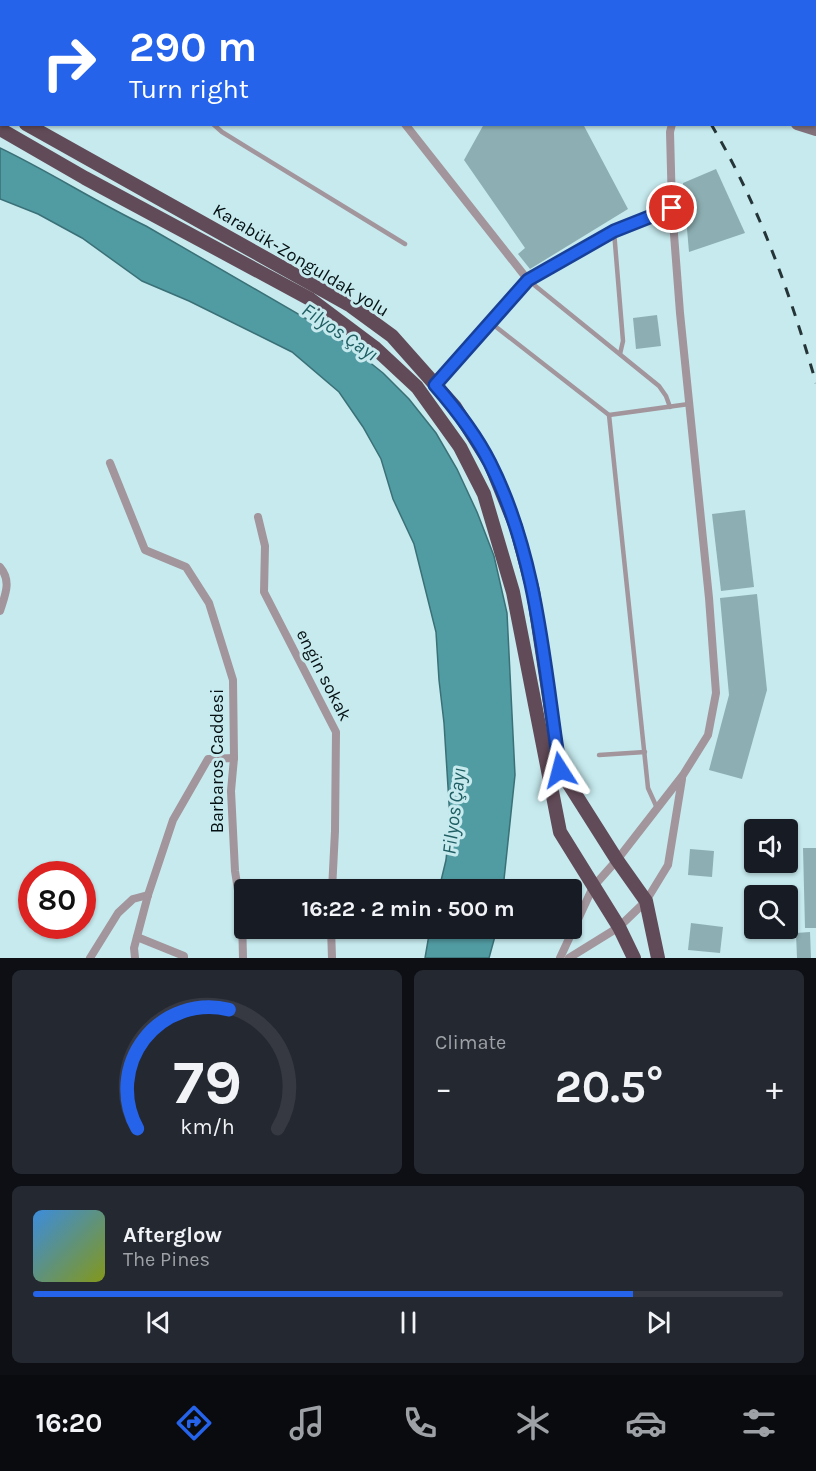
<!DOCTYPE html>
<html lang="en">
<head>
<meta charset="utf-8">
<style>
  :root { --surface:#171b24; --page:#242831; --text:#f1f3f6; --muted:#9ea1a6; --line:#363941; --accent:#2563eb }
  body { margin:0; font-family:Karla,sans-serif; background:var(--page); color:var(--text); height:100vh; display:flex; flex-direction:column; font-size:22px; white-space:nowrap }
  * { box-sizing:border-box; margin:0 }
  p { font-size:20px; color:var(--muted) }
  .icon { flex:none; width:33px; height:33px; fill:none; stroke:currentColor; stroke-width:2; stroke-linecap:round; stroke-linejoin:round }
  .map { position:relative; height:958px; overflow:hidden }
  .sheet { display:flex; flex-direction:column; gap:12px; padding:12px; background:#0d0f14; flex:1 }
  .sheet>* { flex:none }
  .banner { position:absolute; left:0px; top:0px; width:816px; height:126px; box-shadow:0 2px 4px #0004; background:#2563eb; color:#fff; overflow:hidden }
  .controls { position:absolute; left:744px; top:819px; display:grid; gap:12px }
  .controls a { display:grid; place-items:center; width:54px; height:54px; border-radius:6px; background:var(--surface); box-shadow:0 2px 4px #0004; font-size:30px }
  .speed { position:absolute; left:18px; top:861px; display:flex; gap:12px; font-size:30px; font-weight:700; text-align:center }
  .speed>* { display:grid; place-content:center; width:78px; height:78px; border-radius:50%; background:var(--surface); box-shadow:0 2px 4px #0004; line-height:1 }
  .speed .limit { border:9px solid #d22; background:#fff; color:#111 }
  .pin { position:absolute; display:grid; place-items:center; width:51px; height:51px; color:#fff; margin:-26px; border:3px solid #fff; border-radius:50%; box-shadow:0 2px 6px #0007 }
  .me { position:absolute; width:66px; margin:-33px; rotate:351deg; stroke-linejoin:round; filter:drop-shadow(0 0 4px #0008) }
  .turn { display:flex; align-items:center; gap:21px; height:126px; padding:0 30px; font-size:27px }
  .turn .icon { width:78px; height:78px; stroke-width:2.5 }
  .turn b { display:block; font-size:42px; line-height:51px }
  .big { font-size:45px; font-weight:700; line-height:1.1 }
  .sheet .widget { flex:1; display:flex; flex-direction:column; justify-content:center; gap:9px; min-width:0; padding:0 21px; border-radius:9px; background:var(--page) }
  .sheet .dial { align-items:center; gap:0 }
  .dial svg { height:156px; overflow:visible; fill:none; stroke:var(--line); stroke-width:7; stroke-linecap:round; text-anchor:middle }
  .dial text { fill:var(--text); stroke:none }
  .song { display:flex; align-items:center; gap:18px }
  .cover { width:72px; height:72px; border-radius:9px; background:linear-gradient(135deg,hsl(210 70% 55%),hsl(70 70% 35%)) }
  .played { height:6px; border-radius:3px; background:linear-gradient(90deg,var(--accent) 80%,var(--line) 80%) }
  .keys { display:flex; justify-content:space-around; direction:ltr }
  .heat { display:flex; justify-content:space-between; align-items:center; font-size:33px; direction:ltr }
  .sheet .tiles { flex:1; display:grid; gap:12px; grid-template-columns:1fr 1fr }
  .widget:last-child { grid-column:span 2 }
  .trip { position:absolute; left:234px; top:879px; width:348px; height:60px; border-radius:6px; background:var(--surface); box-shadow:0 2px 4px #0004; font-weight:700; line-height:60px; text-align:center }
  .dock { display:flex; height:96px; justify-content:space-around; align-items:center; background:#090b0e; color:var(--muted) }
  .dock .icon { width:42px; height:42px }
  .dock .active { color:var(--accent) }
  .dock b { font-size:27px; color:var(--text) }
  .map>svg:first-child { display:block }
  .water { fill:#519ba2; stroke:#3a7177; stroke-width:1.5 }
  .building { fill:#8dafb3 }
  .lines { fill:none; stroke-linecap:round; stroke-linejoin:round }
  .service { stroke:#a2959c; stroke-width:4.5 }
  .minor { stroke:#a2959c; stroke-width:8 }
  .secondary { stroke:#82717a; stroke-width:12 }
  .trunk { stroke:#624b58; stroke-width:14 }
  .rail { stroke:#243437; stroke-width:3; stroke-dasharray:10 10; stroke-linecap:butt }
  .route-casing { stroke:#184099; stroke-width:15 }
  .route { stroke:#2563eb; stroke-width:10 }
  .labels { text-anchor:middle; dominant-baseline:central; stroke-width:6; stroke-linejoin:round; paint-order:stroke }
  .street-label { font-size:18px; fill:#041012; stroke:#c6eaee }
  .water-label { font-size:20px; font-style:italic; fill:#1f5e63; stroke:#c6eaee }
</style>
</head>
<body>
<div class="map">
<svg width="816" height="958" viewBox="0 0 816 958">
  <rect width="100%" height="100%" fill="#c6eaee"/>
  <g class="water">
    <path d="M0,148C50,172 96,202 146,226L338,337L383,373L409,399L436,433L457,469L477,512L494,556L507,613L515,775L503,889H439L446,860L450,819L444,723L439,680L436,632L414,544L393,499L381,459L363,427L339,392L292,352L189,301L142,281L82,238L38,214L0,199Z"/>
    <path d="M430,929V928L497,929L489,958H425Z"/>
  </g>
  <g class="building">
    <path d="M484,124H583L628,209L530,269L518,254L525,248L464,160Z"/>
    <path d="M716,169L745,233L689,252L683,183Z"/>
    <path d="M657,315L661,346L636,349L633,318Z"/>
    <path d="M745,510L754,587L721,591L712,514Z"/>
    <path d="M757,594L767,690L742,779L709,770L729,695L720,598Z"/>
    <path d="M803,848H816V928H805Z"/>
    <path d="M690,849L714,851L712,877L688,875Z"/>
    <path d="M691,923L723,927L720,953L688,950Z"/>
    <path d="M810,932L811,958H797L796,933Z"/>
  </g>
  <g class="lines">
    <g class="service">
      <path d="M0,10L2,11"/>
      <path d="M213,124L222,132L405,244"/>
      <path d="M614,231L623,341L620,354"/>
      <path d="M528,280L659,386L666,396L670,407"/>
      <path d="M491,323L609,415L689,404"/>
      <path d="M609,415L648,788L657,808"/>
      <path d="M599,755L645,752"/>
    </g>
    <g class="minor">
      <path d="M158,0V2"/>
      <path d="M763,0L764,2"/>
      <path d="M337,2V0"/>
      <path d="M655,2V0"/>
      <path d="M814,56L816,57"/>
      <path d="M405,124L528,280L614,231L672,208"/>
      <path d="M435,385L528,280"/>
      <path d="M110,463L145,550L186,567L209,603L233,680L234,758L231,791L235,871L242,916L243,958"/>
      <path d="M258,517L265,546L264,592L336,732L335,831L332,890"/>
      <path d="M0,567C12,581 5,595 0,611"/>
      <path d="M331,928L332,958"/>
      <path d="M137,937L184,956V958"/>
      <path d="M90,958L118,913L133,899L148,895"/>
      <path d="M135,958L134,948L148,895L173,820L208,759L234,758"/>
      <path d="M560,958L593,887L617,860L683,775L708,735L716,693L709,598L680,313L672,208L670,132L672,124"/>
      <path d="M569,958L619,927L646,901L668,865L682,779"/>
    </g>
    <g class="secondary">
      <path d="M640,0L642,2"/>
      <path d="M797,124L816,130"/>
    </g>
    <g class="trunk">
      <path d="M0,111L2,112"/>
      <path d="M26,124L351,306L392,336L455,407L490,463L516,527L533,591L560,770L617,860L646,901L658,958"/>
      <path d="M0,129L85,178L310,299L374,347L417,387L460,447L484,494L513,592L560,832L619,927L634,958"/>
    </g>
    <g class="rail">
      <path d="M600,0L602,2"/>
      <path d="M711,124C759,205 790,293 816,383"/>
    </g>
  </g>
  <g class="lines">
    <defs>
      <path id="route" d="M560,770C544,667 538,558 490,463C476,435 455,408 435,385L528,280L614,231L672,208"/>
    </defs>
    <use href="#route" class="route-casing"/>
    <use href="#route" class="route"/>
  </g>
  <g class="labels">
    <g class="street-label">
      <text transform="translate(301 260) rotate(31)">Karabük-Zonguldak yolu</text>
      <text transform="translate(324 675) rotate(63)">engin sokak</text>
      <text transform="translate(217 761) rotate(-90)">Barbaros Caddesi</text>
    </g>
    <g class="water-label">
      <text transform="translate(340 332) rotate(34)">Filyos Çayı</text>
      <text transform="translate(454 811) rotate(-83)">Filyos Çayı</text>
    </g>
  </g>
</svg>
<div class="controls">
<a><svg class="icon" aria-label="sound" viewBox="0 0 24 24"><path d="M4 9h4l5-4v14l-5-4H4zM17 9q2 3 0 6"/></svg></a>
<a><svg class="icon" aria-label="search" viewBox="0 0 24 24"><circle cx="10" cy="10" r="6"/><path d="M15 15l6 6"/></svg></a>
</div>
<div class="speed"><div class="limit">80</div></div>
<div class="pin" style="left:672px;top:208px;background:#d93025"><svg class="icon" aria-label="arrive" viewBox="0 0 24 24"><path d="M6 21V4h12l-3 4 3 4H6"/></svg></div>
<svg class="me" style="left:560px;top:770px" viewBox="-20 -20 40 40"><path d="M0-17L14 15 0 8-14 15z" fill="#2563eb" stroke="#fff" stroke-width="4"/></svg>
<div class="trip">16:22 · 2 min · 500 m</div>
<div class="banner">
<div class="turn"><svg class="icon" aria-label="right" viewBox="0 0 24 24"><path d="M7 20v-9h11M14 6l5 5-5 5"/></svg><div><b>290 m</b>Turn right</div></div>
</div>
</div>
<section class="sheet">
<div class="tiles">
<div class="widget dial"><svg viewBox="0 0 100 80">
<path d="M14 69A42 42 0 1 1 86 69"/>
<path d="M14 69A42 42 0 0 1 61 8" stroke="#2563eb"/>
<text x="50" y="56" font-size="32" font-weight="700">79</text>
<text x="50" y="72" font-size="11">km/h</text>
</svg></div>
<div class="widget"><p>Climate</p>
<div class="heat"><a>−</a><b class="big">20.5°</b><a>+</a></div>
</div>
<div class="widget">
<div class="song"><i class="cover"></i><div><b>Afterglow</b><p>The Pines</p></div></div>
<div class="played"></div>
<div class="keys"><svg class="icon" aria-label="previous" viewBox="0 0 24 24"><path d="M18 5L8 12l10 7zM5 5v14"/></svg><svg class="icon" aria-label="pause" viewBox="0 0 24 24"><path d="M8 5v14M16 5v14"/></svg><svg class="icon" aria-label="next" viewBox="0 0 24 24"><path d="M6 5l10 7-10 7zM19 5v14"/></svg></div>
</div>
</div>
</section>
<nav class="dock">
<b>16:20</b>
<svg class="icon active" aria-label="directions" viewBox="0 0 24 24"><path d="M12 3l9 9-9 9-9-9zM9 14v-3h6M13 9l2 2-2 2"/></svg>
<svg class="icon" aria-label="music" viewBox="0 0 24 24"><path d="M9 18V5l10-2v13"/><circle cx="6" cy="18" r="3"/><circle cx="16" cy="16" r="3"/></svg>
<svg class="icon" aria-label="phone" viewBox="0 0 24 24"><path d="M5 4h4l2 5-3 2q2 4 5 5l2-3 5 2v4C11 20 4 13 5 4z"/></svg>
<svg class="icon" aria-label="climate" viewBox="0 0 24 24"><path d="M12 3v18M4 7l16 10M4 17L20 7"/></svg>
<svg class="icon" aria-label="car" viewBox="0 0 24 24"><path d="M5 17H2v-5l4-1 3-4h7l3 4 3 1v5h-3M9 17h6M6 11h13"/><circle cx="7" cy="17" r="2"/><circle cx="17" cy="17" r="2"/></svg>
<svg class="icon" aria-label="filters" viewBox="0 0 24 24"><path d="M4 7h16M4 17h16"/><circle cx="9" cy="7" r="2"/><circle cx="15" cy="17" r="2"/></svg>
</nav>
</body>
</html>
